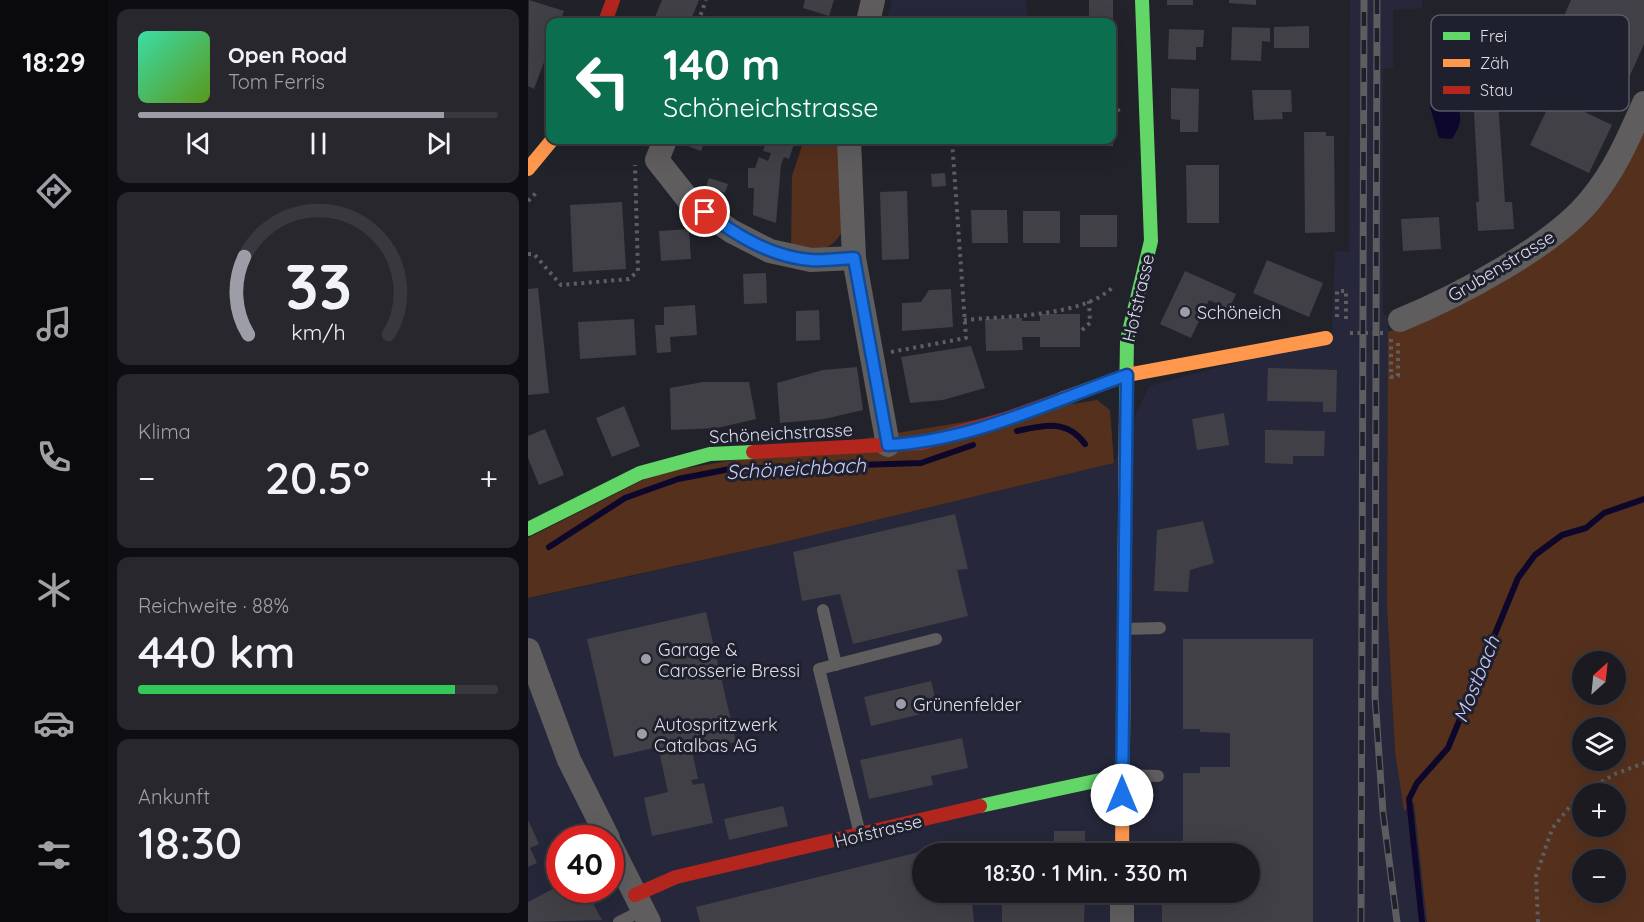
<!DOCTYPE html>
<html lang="de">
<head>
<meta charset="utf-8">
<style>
  :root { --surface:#1a1a20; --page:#27272d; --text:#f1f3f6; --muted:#9fa1a5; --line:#38383e; --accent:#9c9da6 }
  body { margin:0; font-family:Quicksand,sans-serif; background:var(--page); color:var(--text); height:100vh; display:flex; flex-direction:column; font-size:22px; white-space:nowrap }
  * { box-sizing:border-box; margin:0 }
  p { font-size:20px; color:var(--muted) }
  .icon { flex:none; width:33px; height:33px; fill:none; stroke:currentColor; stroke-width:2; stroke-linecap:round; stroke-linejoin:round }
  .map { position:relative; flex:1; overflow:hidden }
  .drawer { display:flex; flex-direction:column; gap:9px; padding:9px; background:#0e0e12; width:420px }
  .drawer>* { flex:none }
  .guide { position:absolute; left:18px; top:18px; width:570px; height:126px; border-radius:12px; box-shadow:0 6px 24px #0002,0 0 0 2px var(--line); background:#0b6e4f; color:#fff; overflow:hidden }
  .needle { width:39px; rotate:27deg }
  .fabs { position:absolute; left:1044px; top:651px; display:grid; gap:12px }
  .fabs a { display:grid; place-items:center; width:54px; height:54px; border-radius:50%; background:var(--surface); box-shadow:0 6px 24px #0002,0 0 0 2px var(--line); font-size:30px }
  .speed { position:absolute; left:18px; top:825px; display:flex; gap:12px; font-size:30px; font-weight:700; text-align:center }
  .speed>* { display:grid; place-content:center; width:78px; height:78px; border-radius:50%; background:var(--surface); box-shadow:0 6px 24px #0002,0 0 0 2px var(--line); line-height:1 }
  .speed .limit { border:9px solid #d22; background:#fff; color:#111 }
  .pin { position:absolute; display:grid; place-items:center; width:51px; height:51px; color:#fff; margin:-26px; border:3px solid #fff; border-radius:50%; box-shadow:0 2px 6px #0007 }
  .me { position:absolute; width:66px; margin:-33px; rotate:0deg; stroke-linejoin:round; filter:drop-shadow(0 0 4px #0008) }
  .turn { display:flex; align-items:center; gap:21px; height:126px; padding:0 18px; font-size:27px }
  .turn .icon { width:78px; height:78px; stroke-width:2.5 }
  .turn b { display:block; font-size:42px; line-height:51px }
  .big { font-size:45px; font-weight:600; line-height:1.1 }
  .drawer .widget { flex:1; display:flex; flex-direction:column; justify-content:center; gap:9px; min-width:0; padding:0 21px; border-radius:12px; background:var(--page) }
  .drawer .dial { align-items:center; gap:0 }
  .dial svg { height:156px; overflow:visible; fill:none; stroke:var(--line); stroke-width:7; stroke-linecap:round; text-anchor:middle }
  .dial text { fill:var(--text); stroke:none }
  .song { display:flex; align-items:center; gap:18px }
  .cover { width:72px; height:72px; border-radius:9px; background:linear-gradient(135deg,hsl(160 70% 55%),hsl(90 70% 35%)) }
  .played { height:6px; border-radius:3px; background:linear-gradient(90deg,var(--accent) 85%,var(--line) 85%) }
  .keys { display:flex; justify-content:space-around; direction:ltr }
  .heat { display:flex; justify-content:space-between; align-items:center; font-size:33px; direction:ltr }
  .charge { height:9px; border-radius:4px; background:linear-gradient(90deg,#34c759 88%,var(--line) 0) }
  .trip { position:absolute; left:384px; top:843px; width:348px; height:60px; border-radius:30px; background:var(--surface); box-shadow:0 6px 24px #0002,0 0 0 2px var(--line); font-weight:600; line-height:60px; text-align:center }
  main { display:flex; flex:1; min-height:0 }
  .menu { display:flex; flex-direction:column; width:108px; justify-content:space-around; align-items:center; background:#0a0a0d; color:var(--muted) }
  .menu .icon { width:42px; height:42px }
  .menu .selected { color:var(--accent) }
  .menu b { font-size:27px; color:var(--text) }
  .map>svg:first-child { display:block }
  .built { fill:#26273a; fill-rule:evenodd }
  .green { fill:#55311d; fill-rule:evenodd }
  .water { fill:#0d072b }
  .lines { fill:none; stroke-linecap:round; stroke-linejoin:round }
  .stream { stroke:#0d072b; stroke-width:6 }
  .building { fill:#404046 }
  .path { stroke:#5e5e60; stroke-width:4; stroke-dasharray:3 4.5; stroke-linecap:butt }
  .lane { stroke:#5f5d5d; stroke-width:12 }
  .street { stroke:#5f5d5d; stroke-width:24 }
  .fast { stroke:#63d668; stroke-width:14 }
  .slow { stroke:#ff974d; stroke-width:14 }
  .jam { stroke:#b3261e; stroke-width:14 }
  .rail-casing { stroke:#5d5c5f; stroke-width:7 }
  .rail { stroke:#1f202e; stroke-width:4.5; stroke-dasharray:14; stroke-linecap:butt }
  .route-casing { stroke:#114b97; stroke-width:15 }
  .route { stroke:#1a73e8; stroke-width:10 }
  .poi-dot { fill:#9c9da6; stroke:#1f202e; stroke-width:2 }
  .labels { text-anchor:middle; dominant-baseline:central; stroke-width:6; stroke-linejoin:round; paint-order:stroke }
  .street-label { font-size:18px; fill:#dddee8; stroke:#1f202e }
  .poi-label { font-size:18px; fill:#dddee8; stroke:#1f202e; text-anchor:start }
  .water-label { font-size:20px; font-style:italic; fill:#c9cbf9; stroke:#1f202e }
  .key { fill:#1f202e; stroke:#585966; stroke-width:1.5 }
  .key-label { font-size:16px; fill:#dddee8 }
</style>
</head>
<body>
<main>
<nav class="menu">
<b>18:29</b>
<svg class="icon selected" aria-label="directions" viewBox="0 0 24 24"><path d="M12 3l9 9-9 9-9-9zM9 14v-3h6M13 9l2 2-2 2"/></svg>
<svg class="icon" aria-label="music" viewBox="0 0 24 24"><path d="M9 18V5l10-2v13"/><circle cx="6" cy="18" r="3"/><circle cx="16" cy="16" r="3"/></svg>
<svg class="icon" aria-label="phone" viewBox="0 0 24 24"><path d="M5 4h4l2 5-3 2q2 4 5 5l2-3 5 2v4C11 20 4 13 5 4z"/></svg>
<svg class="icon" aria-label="climate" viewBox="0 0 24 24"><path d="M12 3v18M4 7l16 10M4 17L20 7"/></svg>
<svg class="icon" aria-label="car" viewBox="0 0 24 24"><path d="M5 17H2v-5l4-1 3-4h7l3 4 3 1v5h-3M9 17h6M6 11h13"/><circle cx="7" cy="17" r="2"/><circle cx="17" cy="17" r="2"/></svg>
<svg class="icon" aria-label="filters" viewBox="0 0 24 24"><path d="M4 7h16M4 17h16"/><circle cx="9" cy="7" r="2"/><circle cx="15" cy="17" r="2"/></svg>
</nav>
<section class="drawer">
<div class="widget">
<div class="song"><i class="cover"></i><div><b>Open Road</b><p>Tom Ferris</p></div></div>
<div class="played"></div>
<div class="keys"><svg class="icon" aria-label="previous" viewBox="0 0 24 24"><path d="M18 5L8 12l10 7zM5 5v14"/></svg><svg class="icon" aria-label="pause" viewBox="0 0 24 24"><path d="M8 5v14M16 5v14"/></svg><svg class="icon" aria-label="next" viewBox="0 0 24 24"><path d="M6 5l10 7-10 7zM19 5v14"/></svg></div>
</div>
<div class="widget dial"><svg viewBox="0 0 100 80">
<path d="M14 69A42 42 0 1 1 86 69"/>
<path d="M14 69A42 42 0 0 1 12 29" stroke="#9c9da6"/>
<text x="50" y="56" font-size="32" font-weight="700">33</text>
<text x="50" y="72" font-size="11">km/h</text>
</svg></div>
<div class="widget"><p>Klima</p>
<div class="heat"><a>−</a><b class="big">20.5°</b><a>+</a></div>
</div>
<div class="widget"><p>Reichweite · 88%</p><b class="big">440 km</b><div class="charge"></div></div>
<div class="widget"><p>Ankunft</p><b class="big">18:30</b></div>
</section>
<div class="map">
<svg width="1116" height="922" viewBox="0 0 1116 922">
  <rect width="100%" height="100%" fill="#22232a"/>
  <g class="built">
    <path d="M364,0H498L500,22H358Z"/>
    <path d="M822,0H894V8L865,10V68L855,69V315H859L861,336L859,605L867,752L876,810L886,801L899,922H0V599L252,543L586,463L621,386L804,337L807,251L821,252ZM32,838H82V890H32ZM394,854H722V892H394Z"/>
  </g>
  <g class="green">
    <path d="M1116,120V922H899L886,802L876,811L867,752L859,605L860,332L877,326L1006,256ZM1054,662H1088V694H1054ZM1054,728H1088V760H1054ZM1054,794H1088V826H1054ZM1054,860H1088V892H1054Z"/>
    <path d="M276,140H313L316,227C304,254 289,250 263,251L264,176Z"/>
    <path d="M569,400L582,410L586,463L252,543L0,598V538L129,473Z"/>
  </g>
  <path class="water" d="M908,100L928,103C935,117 933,125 924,139L911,138L902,107Z"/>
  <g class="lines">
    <g class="stream">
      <path d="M489,431C516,425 539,419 557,444"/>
      <path d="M21,547L97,498L150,479L202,469L393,463L445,445"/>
      <path d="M894,922L881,799L889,783L920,748L990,578L1007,555L1034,535L1058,528L1076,513L1116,499"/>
    </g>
  </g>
  <g class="building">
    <path d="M1,0L36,11L32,22H22V46L6,89L0,86Z"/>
    <path d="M134,0H171L162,22H129L131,18L127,17Z"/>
    <path d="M277,0H306L301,16L275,8Z"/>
    <rect x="561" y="0" width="24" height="22"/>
    <rect x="639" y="0" width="26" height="5"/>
    <path d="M701,0H728V5L701,3Z"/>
    <path d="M1043,0H1116V44L1099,82L1022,48Z"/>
    <path d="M994,18L995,40L984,41L987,85L969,86L977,202H984L986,229L950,231L948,202H951L941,22Z"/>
    <path d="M781,26V48H746V27Z"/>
    <path d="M704,27L742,28V42L734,41L733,61L703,60Z"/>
    <path d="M641,29L676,30L675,47H668V60L640,59Z"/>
    <path d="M643,88L671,89L670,132H652V120L643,119Z"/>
    <path d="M724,90H763L764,112H754L755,119L726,120Z"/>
    <path d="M1025,97L1084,125L1061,173L1002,145Z"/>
    <path d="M776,132H798V136H806L807,232L777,233Z"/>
    <path d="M162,140H177L173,151L160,146Z"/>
    <path d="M239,140L267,141L261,159L256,157L253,165L248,223L225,215L226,188H220V168H227L231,157L240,161L243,153L235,151Z"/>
    <path d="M356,140H406V144L356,146Z"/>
    <rect x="439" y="140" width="37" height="5"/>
    <rect x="494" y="140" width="34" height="4"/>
    <rect x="548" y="140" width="37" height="6"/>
    <path d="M658,165H691V223H659Z"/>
    <path d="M417,173L418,186L404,187L403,174Z"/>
    <path d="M181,178L200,184L197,193L178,187Z"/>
    <path d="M379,191L381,259L354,260L352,192Z"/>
    <path d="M94,202L98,269L45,272L42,205Z"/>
    <path d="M443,210H479L480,243H444Z"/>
    <rect x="495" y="211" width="37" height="32"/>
    <rect x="552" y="215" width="37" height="32"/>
    <path d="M911,217L913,249L875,251L873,219Z"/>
    <path d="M161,229L163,259L133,261L131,231Z"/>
    <path d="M739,260L795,283L781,317L725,293Z"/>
    <path d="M657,271L708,294L701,309L681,300L663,338L632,324Z"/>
    <path d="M238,273L239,303L216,304L215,274Z"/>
    <path d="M10,288L21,393L0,395V289Z"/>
    <path d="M423,289L425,327L374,331V303L393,302L401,290Z"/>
    <path d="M167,305L169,335L142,337L143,352L129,353L127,325H136V307Z"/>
    <path d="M291,310L292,340L268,341V311Z"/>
    <path d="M512,314H552V347H512V337H494L495,350L458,351L457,319L494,318V321H512Z"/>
    <path d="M106,319L108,355L52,359L50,322Z"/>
    <path d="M443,346L457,388L415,400L382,403L373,357Z"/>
    <path d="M329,367L335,410L296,419L252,423L249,383L295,370Z"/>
    <path d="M740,368L809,370L808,412H795V402L739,401Z"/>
    <path d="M175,382H221L228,419L189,428L143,430L142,388Z"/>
    <path d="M96,406L112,446L84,457L68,418Z"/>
    <path d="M696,413L701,445L669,450L664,419Z"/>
    <path d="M17,429L36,475L11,485L0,458V436Z"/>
    <path d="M737,430L797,431L796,456H765V464L737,463Z"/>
    <path d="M427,514L440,569L429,570L440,616L325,644L312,594L274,601L265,552Z"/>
    <path d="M675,521L686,563L662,570L660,592L626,591L629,530Z"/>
    <path d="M178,612L208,742L164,751L170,779L163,780L165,785L176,783L185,823L124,836L116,798L140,792L130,747L86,757L59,639Z"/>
    <path d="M655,639H785V922H634V892H722V854H672V843H655V773H672V767H702V733L672,732V729H655Z"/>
    <path d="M403,681L410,710L343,726L336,697Z"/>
    <path d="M434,738L440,768L403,776L405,785L341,799L332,760Z"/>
    <path d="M255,806L260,826L201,840L196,819Z"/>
    <path d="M0,820L11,844L2,848L9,863L0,867Z"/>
    <rect x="526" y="831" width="31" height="23"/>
    <path d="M432,842L435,854H394V892H443L446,922H172L168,907Z"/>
    <path d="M32,885V890H58L74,920L0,922V902Z"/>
    <path d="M526,892H557L556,922H474V900L526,901Z"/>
  </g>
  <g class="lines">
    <g class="path">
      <path d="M170,22L178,0"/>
      <path d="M584,105L588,106L591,112"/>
      <path d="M0,201L8,193"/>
      <path d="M0,254H6L33,285L101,279L110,271L107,165"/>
      <path d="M809,317V291H818V323"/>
      <path d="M436,320C478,316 555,317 585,287"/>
      <path d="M554,330L562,323L561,301"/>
      <path d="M822,333H856"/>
      <path d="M863,339V377L870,376V341"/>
      <path d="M363,352L438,338L424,140"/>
      <path d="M1010,922L1008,876L1024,829L1051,795L1087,774L1116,763"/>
    </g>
    <g class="lane">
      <path d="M295,610L308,665"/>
      <path d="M597,629L632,628"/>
      <path d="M596,775L630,776"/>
      <path d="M332,834L291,669L408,639"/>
      <path d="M91,922L115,910"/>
    </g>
    <g class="street">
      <path d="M340,22L345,0"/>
      <path d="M137,140L129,160L163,203L203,231L242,251L283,260L326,258"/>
      <path d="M321,140L326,258L360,445"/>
      <path d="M872,320C928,297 1026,246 1063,199C1087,170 1101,137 1116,103"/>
      <path d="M0,650L41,760L80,838"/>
      <path d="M82,844L121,922"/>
      <path d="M594,922V892"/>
    </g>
    <g class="fast">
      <path d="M598,405L599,340L623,241L614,0"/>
      <path d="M0,529L112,473L182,454L225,452"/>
      <path d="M452,806L595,775"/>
    </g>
    <g class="slow">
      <path d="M0,169L24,140"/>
      <path d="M533,399L599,375L798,338"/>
      <path d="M594,854L598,405"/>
    </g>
    <g class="jam">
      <path d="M77,22L85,0"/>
      <path d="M225,452L394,443L477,419L533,399"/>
      <path d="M107,895L148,877L452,806"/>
    </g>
    <defs>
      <g id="rail">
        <path d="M849,0L847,697L855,813L869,922"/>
        <path d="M833,922L836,0"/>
      </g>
    </defs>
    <use href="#rail" class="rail-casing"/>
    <use href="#rail" class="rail"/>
  </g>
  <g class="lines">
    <defs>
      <path id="route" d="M177,212C208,235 243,257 283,260C297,261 312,259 326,258L360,445C443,441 522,402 599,375L594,795"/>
    </defs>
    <use href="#route" class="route-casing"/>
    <use href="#route" class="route"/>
  </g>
  <g class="poi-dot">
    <circle cx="657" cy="312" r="6"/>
    <circle cx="118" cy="659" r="6"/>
    <circle cx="373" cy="704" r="6"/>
    <circle cx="114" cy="734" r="6"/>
  </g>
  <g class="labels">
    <g class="street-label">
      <text transform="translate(973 266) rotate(-31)">Grubenstrasse</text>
      <text transform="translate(610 298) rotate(-77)">Hofstrasse</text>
      <text transform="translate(253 433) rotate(-3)">Schöneichstrasse</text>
      <text transform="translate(350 831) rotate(-14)">Hofstrasse</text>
    </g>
    <g class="poi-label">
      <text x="669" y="312">Schöneich</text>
      <text x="130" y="649">Garage &amp;<tspan x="130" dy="21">Carosserie Bressi</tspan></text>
      <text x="385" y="704">Grünenfelder</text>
      <text x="126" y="724">Autospritzwerk<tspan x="126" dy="21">Catalbas AG</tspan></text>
    </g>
    <g class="water-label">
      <text transform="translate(268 468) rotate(-3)">Schöneichbach</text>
      <text transform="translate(948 679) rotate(-68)">Mostbach</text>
    </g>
  </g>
  <rect x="903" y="15" width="198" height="96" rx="9" class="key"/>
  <rect x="915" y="32" width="27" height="8" fill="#63d668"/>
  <rect x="915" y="59" width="27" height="8" fill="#ff974d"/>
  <rect x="915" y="86" width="27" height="8" fill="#b3261e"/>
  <g class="key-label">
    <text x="952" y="42">Frei</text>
    <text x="952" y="69">Zäh</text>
    <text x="952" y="96">Stau</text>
  </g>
</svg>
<div class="fabs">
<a><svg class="needle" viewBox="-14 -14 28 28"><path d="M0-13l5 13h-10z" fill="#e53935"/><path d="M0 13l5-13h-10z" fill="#9fa1a5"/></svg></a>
<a><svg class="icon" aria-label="layers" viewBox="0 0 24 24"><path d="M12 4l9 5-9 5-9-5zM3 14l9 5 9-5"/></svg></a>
<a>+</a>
<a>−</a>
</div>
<div class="speed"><div class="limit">40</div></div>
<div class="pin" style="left:177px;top:212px;background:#d93025"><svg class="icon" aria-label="arrive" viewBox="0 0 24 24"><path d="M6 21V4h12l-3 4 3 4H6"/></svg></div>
<svg class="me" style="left:594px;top:795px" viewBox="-20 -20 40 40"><circle r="19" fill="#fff"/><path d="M0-13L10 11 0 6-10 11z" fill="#1a73e8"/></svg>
<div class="trip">18:30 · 1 Min. · 330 m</div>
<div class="guide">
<div class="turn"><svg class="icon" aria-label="left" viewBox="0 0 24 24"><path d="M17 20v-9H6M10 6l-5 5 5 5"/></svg><div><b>140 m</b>Schöneichstrasse</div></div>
</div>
</div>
</main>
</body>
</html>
